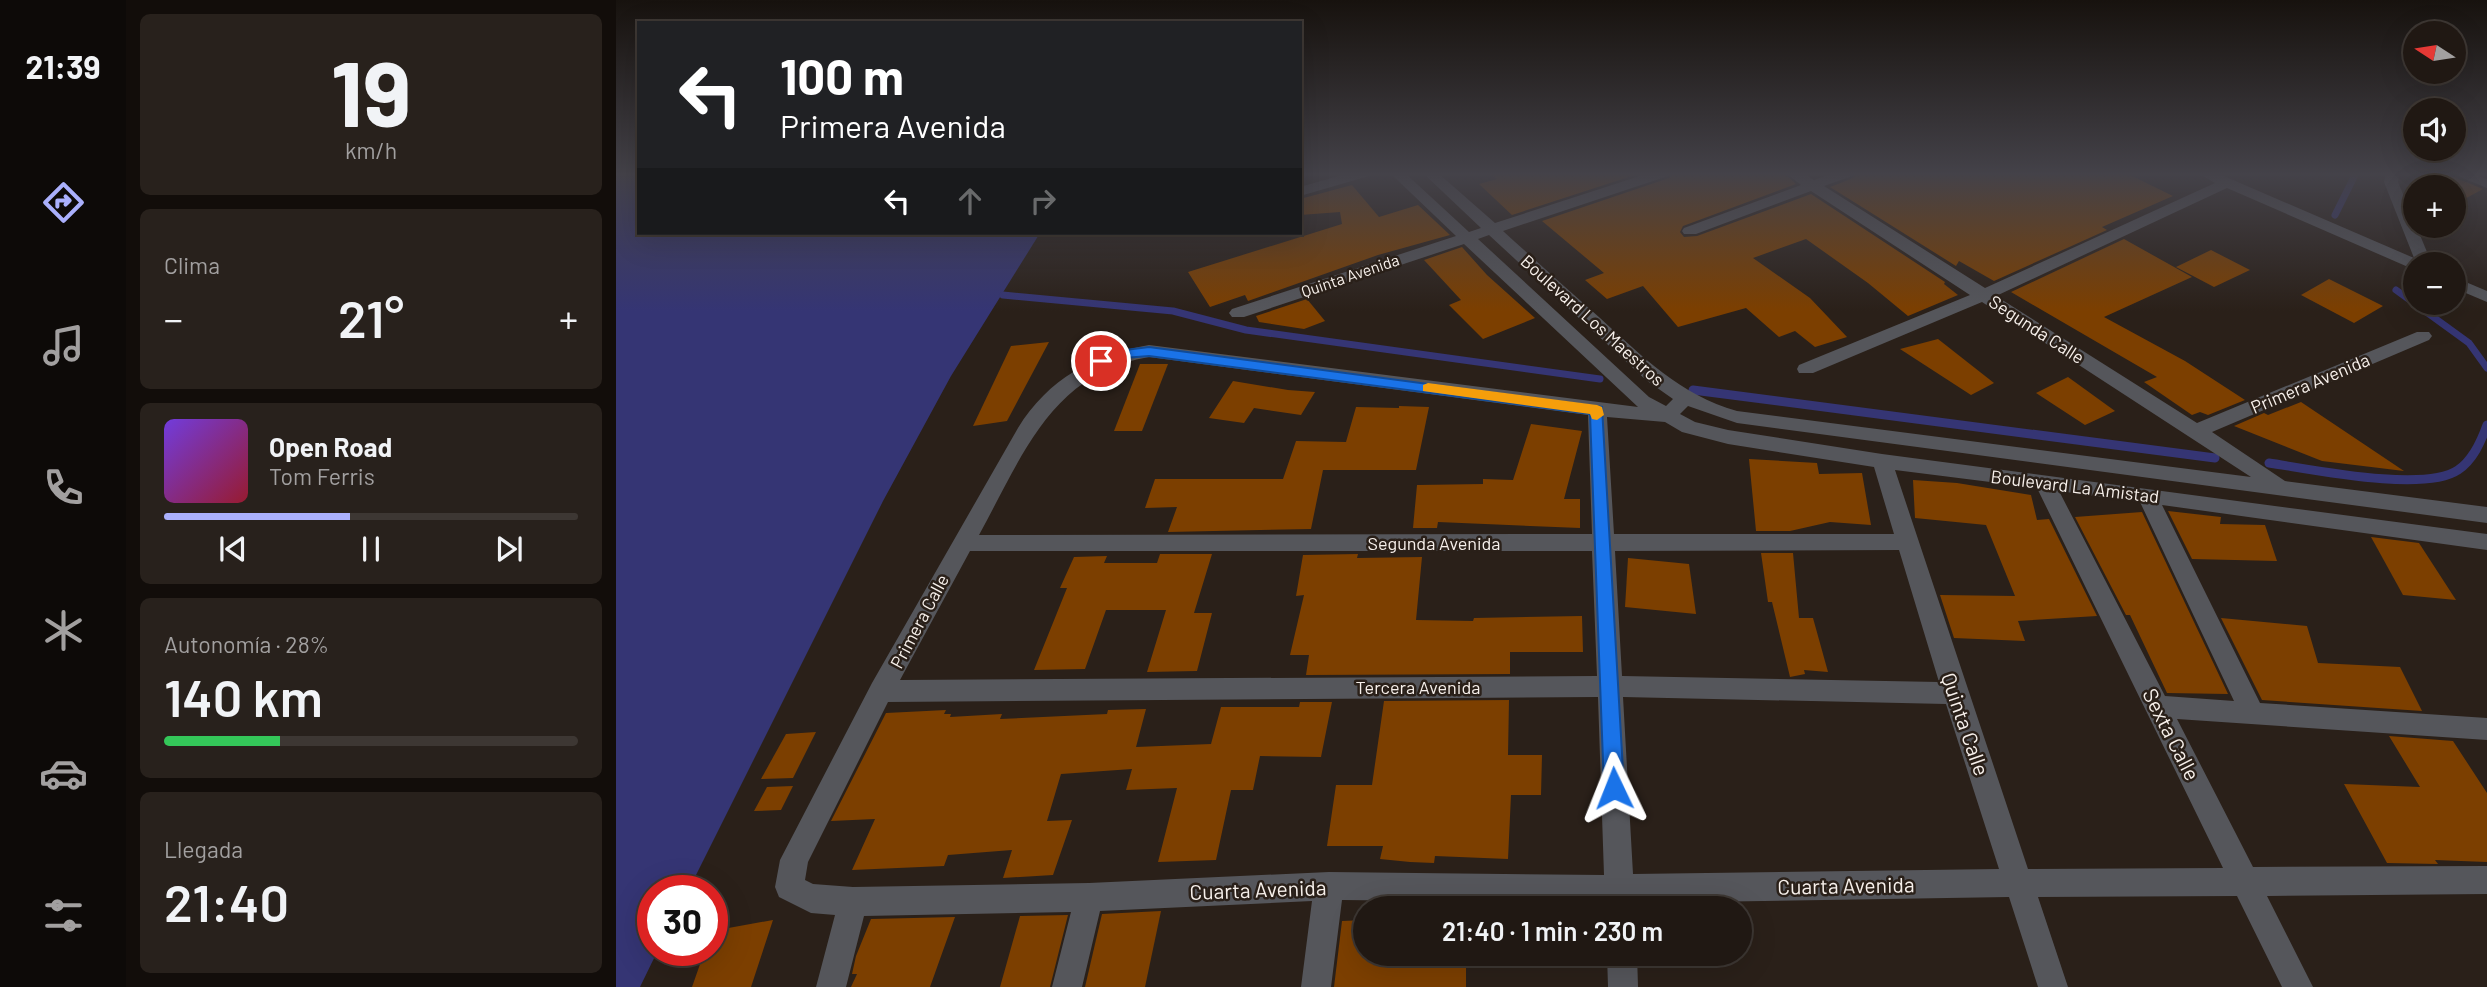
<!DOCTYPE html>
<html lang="es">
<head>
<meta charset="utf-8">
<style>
  :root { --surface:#201813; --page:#28211c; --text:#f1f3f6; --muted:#a2a0a0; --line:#3d3733; --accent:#aab0fc }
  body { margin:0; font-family:Barlow,sans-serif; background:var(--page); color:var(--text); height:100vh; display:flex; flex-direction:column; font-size:26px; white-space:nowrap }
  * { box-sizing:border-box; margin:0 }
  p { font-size:23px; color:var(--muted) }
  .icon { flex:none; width:38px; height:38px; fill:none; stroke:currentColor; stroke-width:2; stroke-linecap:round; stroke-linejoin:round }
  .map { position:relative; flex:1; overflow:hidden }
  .side { display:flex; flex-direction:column; gap:14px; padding:14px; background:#120d0a; width:490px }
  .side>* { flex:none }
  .top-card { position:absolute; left:21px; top:21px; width:665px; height:214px; border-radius:0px; box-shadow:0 7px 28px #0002,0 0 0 2px var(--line); background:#202124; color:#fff; overflow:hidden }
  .needle { width:46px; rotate:282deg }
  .buttons { position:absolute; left:1787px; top:21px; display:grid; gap:14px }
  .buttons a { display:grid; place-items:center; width:63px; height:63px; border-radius:50%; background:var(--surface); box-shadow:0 7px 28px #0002,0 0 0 2px var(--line); font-size:35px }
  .speed { position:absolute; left:21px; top:875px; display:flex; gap:14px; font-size:35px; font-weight:700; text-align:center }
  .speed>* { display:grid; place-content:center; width:91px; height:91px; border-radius:50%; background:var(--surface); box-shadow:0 7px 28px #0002,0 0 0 2px var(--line); line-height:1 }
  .speed .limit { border:10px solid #d22; background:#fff; color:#111 }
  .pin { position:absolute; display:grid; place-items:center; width:60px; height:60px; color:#fff; margin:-30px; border:4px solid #fff; border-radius:50%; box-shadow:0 2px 7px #0007 }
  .me { position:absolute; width:77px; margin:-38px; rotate:358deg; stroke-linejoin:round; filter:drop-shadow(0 0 5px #0008) }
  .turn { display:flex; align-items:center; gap:24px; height:147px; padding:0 28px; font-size:32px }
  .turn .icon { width:91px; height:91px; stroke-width:2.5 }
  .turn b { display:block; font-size:49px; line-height:60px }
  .lanes { display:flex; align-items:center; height:66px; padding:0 28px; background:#0003; justify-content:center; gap:35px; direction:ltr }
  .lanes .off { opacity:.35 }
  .big { font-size:52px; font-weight:600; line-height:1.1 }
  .side .card { flex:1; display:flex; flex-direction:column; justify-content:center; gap:10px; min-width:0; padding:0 24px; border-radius:10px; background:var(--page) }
  .side .dial { align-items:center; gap:0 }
  .dial b { font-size:91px; line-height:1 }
  .song { display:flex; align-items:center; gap:21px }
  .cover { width:84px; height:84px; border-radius:10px; background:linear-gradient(135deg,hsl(260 70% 55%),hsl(350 70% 35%)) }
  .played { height:7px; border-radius:4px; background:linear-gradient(90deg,var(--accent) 45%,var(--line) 45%) }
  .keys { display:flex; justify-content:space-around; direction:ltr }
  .heat { display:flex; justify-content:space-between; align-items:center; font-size:38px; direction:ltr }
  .charge { height:10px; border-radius:5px; background:linear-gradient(90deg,#34c759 28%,var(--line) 0) }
  .trip { position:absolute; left:737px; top:896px; width:399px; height:70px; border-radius:35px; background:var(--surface); box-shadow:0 7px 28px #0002,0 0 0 2px var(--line); font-weight:600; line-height:70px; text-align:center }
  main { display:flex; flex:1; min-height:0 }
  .menu { display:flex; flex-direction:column; width:126px; justify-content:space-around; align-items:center; background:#0d0a08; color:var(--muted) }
  .menu .icon { width:49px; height:49px }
  .menu .current { color:var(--accent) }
  .menu b { font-size:32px; color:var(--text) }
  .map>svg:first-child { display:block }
  .water { fill:#353574 }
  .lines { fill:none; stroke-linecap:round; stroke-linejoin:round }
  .stream-far1 { stroke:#353574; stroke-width:7 }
  .stream { stroke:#353574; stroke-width:9 }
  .building { fill:#7c3f00 }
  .minor { fill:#55565b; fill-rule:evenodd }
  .route { fill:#1a73e8; stroke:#114b97; stroke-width:2 }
  .slow { fill:#f59e0b }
  .labels { text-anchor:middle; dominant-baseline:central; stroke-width:5; stroke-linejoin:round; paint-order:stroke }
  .far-street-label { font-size:16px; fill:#f7f0eb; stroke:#2a2019 }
  .street-label { font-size:18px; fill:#f7f0eb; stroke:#2a2019 }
  .near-street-label { font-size:21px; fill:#f7f0eb; stroke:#2a2019 }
</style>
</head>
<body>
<main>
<nav class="menu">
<b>21:39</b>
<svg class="icon current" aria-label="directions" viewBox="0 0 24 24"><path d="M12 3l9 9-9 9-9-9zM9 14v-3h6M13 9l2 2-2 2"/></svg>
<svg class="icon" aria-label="music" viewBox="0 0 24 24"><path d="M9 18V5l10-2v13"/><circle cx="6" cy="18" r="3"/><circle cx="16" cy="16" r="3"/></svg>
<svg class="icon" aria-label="phone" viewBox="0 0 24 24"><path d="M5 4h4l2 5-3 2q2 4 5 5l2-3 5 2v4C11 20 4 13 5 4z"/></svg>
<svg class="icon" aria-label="climate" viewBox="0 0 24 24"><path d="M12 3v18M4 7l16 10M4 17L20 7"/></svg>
<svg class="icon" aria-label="car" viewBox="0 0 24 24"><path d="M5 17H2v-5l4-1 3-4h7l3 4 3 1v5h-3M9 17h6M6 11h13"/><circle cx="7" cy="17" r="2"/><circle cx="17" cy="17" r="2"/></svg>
<svg class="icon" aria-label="filters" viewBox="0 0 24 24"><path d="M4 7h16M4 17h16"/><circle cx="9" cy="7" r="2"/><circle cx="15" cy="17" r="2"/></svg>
</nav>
<section class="side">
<div class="card dial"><b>19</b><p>km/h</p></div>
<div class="card"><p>Clima</p>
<div class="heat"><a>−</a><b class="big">21°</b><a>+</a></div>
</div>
<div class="card">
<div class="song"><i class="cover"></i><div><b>Open Road</b><p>Tom Ferris</p></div></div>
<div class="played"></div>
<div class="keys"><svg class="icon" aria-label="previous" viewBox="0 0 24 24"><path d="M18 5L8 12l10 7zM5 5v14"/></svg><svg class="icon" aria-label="pause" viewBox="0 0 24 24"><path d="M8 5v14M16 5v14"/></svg><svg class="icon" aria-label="next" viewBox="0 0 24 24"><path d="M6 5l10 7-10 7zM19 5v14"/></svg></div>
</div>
<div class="card"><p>Autonomía · 28%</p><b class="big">140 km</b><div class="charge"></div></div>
<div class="card"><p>Llegada</p><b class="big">21:40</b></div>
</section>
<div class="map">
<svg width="1871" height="987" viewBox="0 0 1871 987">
  <rect width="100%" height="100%" fill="#2a2019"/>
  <path class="water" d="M0,173H23V233H424L335,376L267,501L72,891H37V950H42L24,987H0Z"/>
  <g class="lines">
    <g class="stream-far1">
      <path d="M1719,215L1740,173"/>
      <path d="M1780,290L1853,343L1871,368"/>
      <path d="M387,295L557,311L630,330L984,379"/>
    </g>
    <g class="stream">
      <path d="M1077,390L1599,458"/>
      <path d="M1653,463C1694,469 1808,493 1842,470C1857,460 1865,442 1871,425"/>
    </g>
  </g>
  <g class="building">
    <path d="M873,173H1025L896,215L863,184L881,179Z"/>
    <path d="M1057,173H1168L1180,184L1067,226L1064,232L1068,237L1081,236L1195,194L1329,282L1328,284L1342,295L1292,316L1252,283L1190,239L1137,258L1194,298L1231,337L1199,347L1179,331L1163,337L1130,308L1062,327L1027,286L991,299L969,280L988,273L926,221L1053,178Z"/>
    <path d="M1241,173H1510L1557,196L1486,227L1491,230L1378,281L1343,261L1340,266L1214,187L1237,178Z"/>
    <path d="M1832,174L1833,175L1867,189L1841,203L1838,201V187L1803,186Z"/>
    <path d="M736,185L763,217L802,205L834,235L762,255L632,301L629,295L594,307L572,272L726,224L724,212L684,215V199Z"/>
    <path d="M1508,239L1576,277L1488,317L1569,361L1629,400L1592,415L1584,412L1576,415L1528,382L1541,377L1395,292Z"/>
    <path d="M846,247L871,275L919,318L867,339L833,305L845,300L808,260Z"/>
    <path d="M1595,250L1634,270L1598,287L1560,267Z"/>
    <path d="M1713,279L1767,306L1738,323L1685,295Z"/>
    <path d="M691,299L709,321L688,329L643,322L640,316Z"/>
    <path d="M1322,339L1378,383L1355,395L1284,349Z"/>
    <path d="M433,342L391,421L357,426L395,346Z"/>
    <path d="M524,364H552L526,431H498Z"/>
    <path d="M1452,377L1499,411L1469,425L1420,393Z"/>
    <path d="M617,381L672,390L699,392L685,415L638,408L628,423L593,418Z"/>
    <path d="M1685,402L1788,471L1706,461L1618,426L1648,413L1652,415Z"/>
    <path d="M783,406L813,407L800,470H707L695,529L552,532L561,507L529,508L539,479H667L680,441L730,442L740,407L783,408Z"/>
    <path d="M915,424L966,431L948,499H964V528L822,522L821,528H797L801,485L867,484V479L897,480Z"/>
    <path d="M1133,459L1201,463L1203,474L1246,473L1255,525L1214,522L1174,531H1140Z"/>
    <path d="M1297,480L1341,483L1415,495L1421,520L1433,519L1481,616L1402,621L1409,641L1338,638L1324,595L1399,596L1370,525L1299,518Z"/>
    <path d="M1552,511L1605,517L1604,524L1649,525L1661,561L1576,559Z"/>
    <path d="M1526,512L1612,694L1551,693L1514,615H1510L1459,517Z"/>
    <path d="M1755,537L1803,543L1840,600L1787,595Z"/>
    <path d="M1145,553H1177L1183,618H1197L1212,672L1188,670L1189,674L1174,677L1156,602H1152Z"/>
    <path d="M544,554H596L578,613H596L581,671L531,672L550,610H490L469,669L418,670L451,588H444L458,557L491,556L488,563H541Z"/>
    <path d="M742,554L741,558L806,557L800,620L857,621L858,618L966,616L967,652H894V674L690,675L693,655H674L688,595L680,596L687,555Z"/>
    <path d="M1012,558L1073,564L1080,614L1009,607Z"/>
    <path d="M1605,618L1691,626L1702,663L1784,667L1806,711L1646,700Z"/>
    <path d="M893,700L892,755H926L925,795H895L892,859L819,856L818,863L794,862L764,859L767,846H711L720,785H756L768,701Z"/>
    <path d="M684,702H716L705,757L644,756L637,790H615L600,860L542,862L561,788L510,790L516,769L445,774L431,821L456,820L437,875L387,878L396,850L332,855L328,866L236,870L259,819L215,821L270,713L330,710L328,714H335L334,717L386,714L384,719L491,714L492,710L530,709L520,747L595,744L605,707H683Z"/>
    <path d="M200,732L177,778L145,779L170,734Z"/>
    <path d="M1773,736L1837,741L1871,793V862L1819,860L1822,864L1771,863L1728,784L1804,787Z"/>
    <path d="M177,786L165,810L138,811L151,787Z"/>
    <path d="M545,911L529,987H469L486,914Z"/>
    <path d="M452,915L434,987H384L404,916Z"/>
    <path d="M339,917L314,987H235L241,974H236L240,956L255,919Z"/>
    <path d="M157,920L135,987H76L89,950H96V931Z"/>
    <path d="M749,920V954H850V987H718L726,921Z"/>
  </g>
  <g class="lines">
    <g class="minor">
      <path d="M733,173H755L753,176L684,196V187Z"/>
      <path d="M774,173H789L853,232L865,228L807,173H822L879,223L1033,173H1054L1052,176L887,231C919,260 951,289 984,318C1026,356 1064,395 1121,411L1635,477L1366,302L1197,373H1183L1181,369L1183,365L1354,295L1195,191L1080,234H1068L1066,231L1068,228L1185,185L1170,173H1187L1198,180L1218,173H1238L1236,176L1208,186L1369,288L1599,183L1582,173H1601L1798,258L1768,182L1770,173H1784L1782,182L1816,264H1799V270L1611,188L1380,296L1581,423L1801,332H1813L1816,336L1813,340L1596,432L1669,481L1871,507V523L1121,423L1072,406L1064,414L1079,422L1112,430L1266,454L1871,534V550L1546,505L1644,703L1871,718V740L1561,719L1637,867L1871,866V894L1651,896L1697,987H1666L1621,896L1422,897L1452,987H1422L1393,897L1018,903L1019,908H989V903L726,900L715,987H685L696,901L484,911L466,987H436L455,912L248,916L230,987H200L219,915L195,913L163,897L159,887L164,860L256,683L402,428C432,379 478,354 533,345L1022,407L848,244L628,317H616L613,313L616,309L840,236ZM873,235L1030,380L1057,399L1050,406L1033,397L862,239ZM533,357L972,415L976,534L363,535C406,457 435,373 533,357ZM991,417L1049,422L1066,432L1112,444L1258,467L1278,534H998ZM1279,470L1421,488L1607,868L1412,869ZM1443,491L1524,502L1618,701L1549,696ZM1283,550L1323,682L1006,676L999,551ZM354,551H976L981,676L284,680ZM982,697L988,875L713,872L473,883L237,887L197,884L189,880L192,862L272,702ZM1007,697L1330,704L1383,869L1017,874Z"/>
      <path d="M1834,173H1854L1871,179V188Z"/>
      <path d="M1838,277L1871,291V302L1838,288Z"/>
      <path d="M991,954H1021L1022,987H992Z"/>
    </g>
  </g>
  <linearGradient id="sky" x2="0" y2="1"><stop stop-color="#17120e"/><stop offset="0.56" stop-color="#444249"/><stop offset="1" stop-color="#444249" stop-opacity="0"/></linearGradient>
  <rect width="1871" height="311" fill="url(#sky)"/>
  <path class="route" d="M533,347L986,407L1008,788L1005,794L998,797L991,794L988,788L974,414L533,356L508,358L485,366L478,361L501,351Z"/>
  <path class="slow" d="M812,383L981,405L986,407L988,415L981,420L976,419L974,414L807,391V385Z"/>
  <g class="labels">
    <g class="far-street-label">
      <text transform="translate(734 275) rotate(-19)">Quinta Avenida</text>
    </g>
    <g class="street-label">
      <text transform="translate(977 320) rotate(42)">Boulevard Los Maestros</text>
      <text transform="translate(1421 329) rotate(33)">Segunda Calle</text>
      <text transform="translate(1694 383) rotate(-23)">Primera Avenida</text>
      <text transform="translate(1459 486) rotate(7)">Boulevard La Amistad</text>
      <text x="818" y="543">Segunda Avenida</text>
      <text transform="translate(303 621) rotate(-62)">Primera Calle</text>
      <text x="802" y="687">Tercera Avenida</text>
    </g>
    <g class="near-street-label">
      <text transform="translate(1350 724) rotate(71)">Quinta Calle</text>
      <text transform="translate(1556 734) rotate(63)">Sexta Calle</text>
      <text transform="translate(1230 885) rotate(-1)">Cuarta Avenida</text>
      <text transform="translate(642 889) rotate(-2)">Cuarta Avenida</text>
    </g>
  </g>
</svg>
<div class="buttons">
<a><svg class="needle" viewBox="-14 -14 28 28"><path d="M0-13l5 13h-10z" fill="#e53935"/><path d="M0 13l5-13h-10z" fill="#a2a0a0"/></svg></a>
<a><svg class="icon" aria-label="sound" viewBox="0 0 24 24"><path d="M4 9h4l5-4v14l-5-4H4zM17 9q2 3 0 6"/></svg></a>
<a>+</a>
<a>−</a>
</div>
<div class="speed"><div class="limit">30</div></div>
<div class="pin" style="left:485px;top:361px;background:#d93025"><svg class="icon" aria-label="arrive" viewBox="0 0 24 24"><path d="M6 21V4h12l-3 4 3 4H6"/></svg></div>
<svg class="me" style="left:998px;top:788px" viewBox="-20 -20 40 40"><path d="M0-17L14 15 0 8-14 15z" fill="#1a73e8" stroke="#fff" stroke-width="4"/></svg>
<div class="trip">21:40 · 1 min · 230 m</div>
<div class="top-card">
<div class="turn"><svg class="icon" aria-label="left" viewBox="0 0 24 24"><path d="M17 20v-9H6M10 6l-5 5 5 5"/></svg><div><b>100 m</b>Primera Avenida</div></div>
<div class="lanes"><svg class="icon" aria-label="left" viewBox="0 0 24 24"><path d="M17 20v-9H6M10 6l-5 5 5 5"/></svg><svg class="icon off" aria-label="ahead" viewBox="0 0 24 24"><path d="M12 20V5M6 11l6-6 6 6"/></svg><svg class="icon off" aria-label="right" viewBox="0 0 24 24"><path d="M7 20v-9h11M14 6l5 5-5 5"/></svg></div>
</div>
</div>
</main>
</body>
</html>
